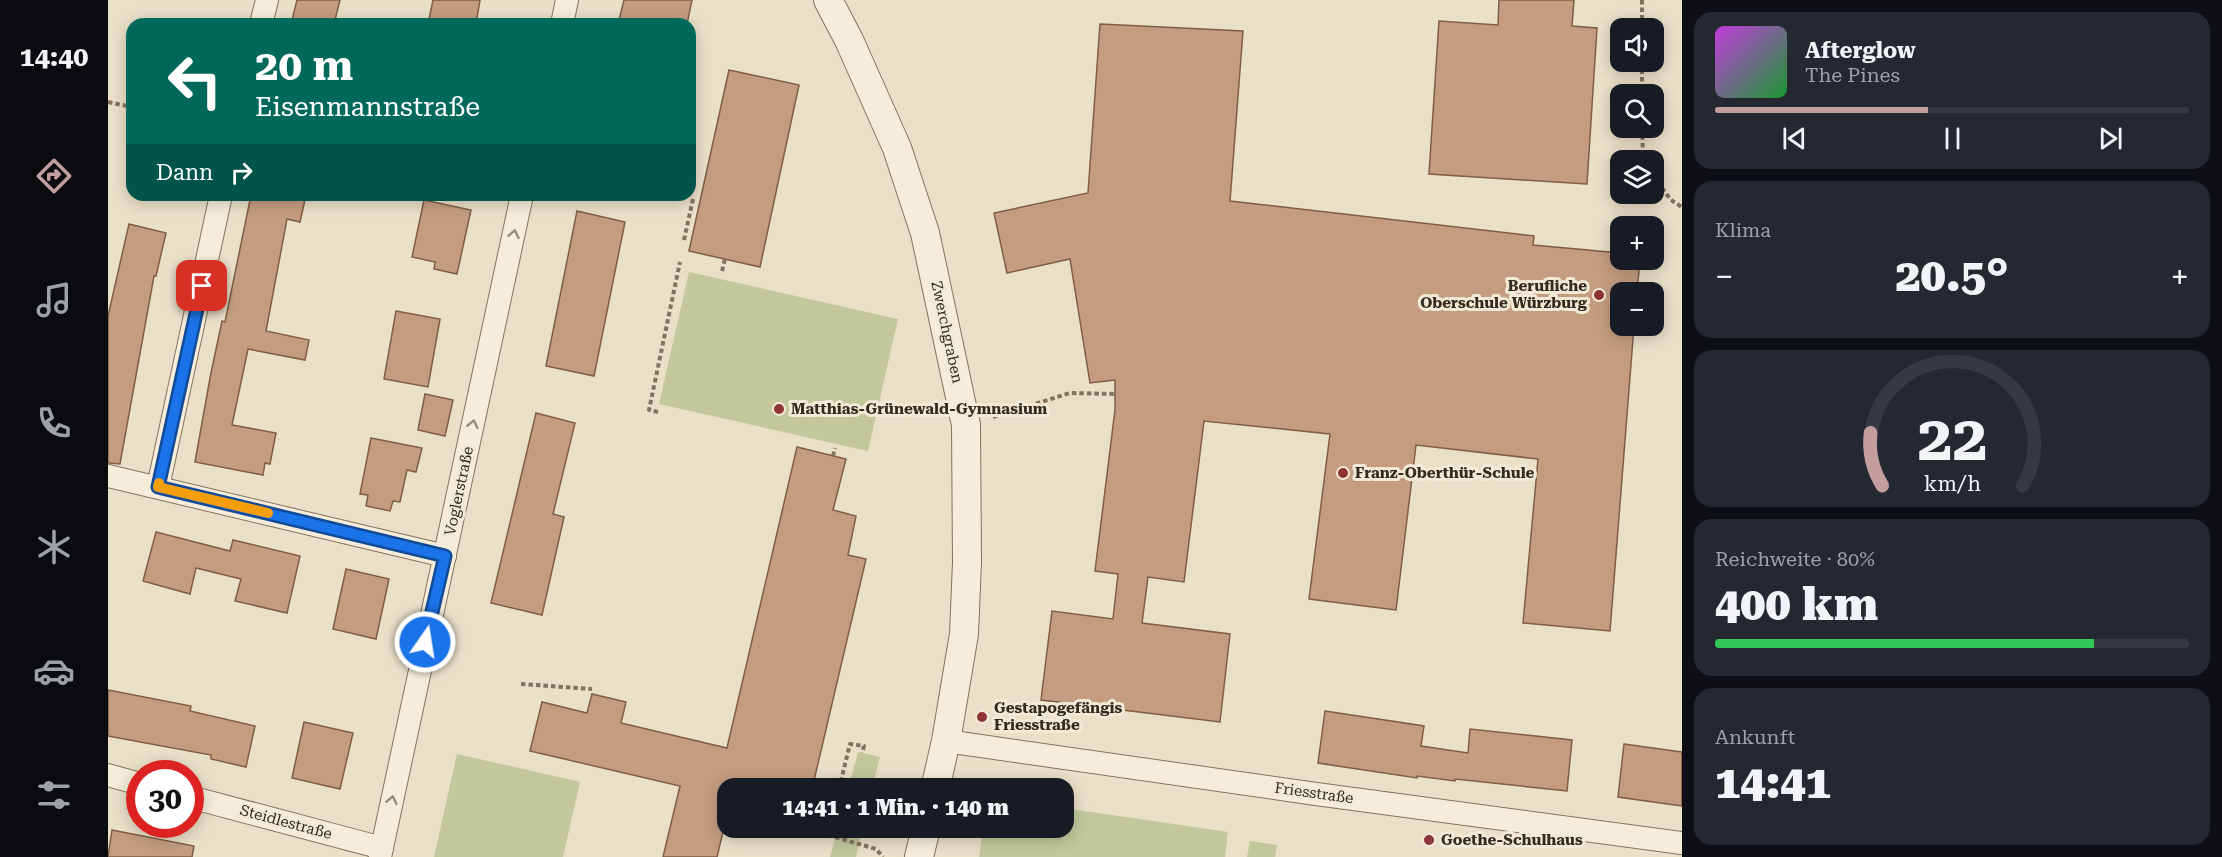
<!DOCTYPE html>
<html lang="de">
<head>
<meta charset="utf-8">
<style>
  :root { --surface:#171b24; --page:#242831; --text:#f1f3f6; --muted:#9ea1a6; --line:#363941; --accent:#c49d9f }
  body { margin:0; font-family:"Roboto Serif",serif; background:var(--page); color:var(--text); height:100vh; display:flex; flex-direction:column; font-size:22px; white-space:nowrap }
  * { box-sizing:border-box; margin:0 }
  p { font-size:20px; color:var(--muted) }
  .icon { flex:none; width:33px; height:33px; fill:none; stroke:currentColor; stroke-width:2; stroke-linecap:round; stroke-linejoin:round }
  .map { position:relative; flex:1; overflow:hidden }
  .sheet { display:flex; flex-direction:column; gap:12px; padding:12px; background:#0d0f14; width:540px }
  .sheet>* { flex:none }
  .guide { position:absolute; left:18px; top:18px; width:570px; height:183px; border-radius:18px; box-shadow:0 3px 15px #0003; background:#00695c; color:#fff; overflow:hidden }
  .fabs { position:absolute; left:1502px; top:18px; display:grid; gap:12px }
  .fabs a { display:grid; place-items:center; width:54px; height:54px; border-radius:12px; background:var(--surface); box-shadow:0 3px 15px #0003; font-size:30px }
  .speed { position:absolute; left:18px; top:760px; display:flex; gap:12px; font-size:30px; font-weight:700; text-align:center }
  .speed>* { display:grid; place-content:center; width:78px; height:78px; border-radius:50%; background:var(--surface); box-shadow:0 3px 15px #0003; line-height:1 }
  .speed .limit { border:9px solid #d22; background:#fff; color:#111 }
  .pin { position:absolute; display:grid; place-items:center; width:51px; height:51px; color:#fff; margin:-26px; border-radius:12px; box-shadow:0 3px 9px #0006 }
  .me { position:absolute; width:66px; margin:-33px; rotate:13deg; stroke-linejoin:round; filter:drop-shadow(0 0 4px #0008) }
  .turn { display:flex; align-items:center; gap:21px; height:126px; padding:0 30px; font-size:27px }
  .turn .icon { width:78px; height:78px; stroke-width:2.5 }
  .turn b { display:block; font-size:42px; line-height:51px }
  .then { display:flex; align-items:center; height:57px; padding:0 30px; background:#0003; gap:12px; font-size:22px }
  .big { font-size:45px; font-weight:800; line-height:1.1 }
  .sheet .tile { flex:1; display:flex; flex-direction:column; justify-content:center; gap:9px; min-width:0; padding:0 21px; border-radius:18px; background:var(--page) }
  .sheet .dial { align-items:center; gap:0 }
  .dial svg { height:156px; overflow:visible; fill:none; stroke:var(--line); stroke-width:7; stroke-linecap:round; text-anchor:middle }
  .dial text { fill:var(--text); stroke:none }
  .song { display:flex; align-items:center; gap:18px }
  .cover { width:72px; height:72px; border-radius:9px; background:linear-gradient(135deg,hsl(290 70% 55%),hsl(130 70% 35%)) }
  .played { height:6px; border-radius:3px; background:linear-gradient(90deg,var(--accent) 45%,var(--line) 45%) }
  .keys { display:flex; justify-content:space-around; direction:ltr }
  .heat { display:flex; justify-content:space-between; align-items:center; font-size:33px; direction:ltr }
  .charge { height:9px; border-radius:4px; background:linear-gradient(90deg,#34c759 80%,var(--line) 0) }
  .trip { position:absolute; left:609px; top:778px; width:357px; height:60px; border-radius:18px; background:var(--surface); box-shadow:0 3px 15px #0003; font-weight:800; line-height:60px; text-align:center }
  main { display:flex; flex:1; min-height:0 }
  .tabs { display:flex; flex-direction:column; width:108px; justify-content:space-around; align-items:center; background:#090b0e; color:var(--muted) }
  .tabs .icon { width:42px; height:42px }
  .tabs .on { color:var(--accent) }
  .tabs b { font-size:27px; color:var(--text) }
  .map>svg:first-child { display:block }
  .green { fill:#c2c79c }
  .building { fill:#c49d80; stroke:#805d46; stroke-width:1.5 }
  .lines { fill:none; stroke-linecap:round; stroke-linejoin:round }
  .minor-casing { stroke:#84725e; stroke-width:24 }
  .tertiary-casing { stroke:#84725e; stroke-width:30 }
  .path { stroke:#84725e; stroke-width:4; stroke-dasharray:4.5 3; stroke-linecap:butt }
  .minor { stroke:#f5edd9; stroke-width:22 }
  .tertiary { stroke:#f5edd9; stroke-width:28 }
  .oneway { stroke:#958c7c }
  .route-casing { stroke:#114b97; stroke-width:15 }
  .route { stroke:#1a73e8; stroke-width:10 }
  .slow { stroke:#f59e0b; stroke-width:10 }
  .poi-dot { fill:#8d3435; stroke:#f2ead6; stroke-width:2 }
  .labels { text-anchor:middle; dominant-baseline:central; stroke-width:6; stroke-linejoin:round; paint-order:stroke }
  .poi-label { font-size:15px; font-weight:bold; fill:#352a20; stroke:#f2ead6; text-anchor:start }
  .street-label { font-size:15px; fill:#352a20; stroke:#f2ead6 }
</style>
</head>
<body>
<main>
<nav class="tabs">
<b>14:40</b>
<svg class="icon on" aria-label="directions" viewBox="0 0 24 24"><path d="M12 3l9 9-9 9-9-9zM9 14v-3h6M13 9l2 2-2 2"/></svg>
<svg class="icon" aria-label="music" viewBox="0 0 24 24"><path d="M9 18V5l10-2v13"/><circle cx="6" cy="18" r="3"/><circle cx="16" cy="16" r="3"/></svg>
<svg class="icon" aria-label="phone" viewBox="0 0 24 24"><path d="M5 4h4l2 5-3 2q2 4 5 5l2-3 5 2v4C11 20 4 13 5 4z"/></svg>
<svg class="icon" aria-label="climate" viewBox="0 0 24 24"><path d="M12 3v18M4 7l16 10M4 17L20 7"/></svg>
<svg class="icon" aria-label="car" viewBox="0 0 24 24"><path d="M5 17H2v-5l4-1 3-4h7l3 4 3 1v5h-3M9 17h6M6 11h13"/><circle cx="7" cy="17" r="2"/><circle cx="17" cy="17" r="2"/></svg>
<svg class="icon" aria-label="filters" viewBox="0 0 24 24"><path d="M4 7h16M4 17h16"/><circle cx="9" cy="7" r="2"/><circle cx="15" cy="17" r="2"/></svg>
</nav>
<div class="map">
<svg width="1574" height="857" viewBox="0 0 1574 857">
  <rect width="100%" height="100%" fill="#eadfc7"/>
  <g class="green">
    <path d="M581,272L790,319L760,451L551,404Z"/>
    <path d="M750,752L772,757L764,789H740Z"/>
    <path d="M349,754L472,782L455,857H326Z"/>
    <path d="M956,808L1120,832L1117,857H871L875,828H956Z"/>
    <path d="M730,828H755L748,857H722Z"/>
    <path d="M1142,841L1169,845L1167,857H1139Z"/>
  </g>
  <g class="building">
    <path d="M189,0H232L226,24H183Z"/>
    <path d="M325,0H372L368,24H320Z"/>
    <path d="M516,0H584L579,24H510Z"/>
    <path d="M1391,0H1466L1464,26L1489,28L1479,184L1321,174L1331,21L1390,25Z"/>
    <path d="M992,24L1135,31L1122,201L1426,236L1425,245L1512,253V260H1532L1529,292H1512V326H1526L1502,631L1415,623L1430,459L1308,445L1288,610L1201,599L1222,434L1096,421L1076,582L1040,577L1034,623L1122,634L1112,722L933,700L944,611L1005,619L1010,574L987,571L1007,410V380L982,383L962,259L899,273L886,213L980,193Z"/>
    <path d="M621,70L691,85L652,267L581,251Z"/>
    <path d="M143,195H198L192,222L179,219L158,331L201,340L197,360L140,349L124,425L168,433L162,464L157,463L155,475L87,462L102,378L114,321L117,322Z"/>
    <path d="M316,200L363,210L349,274L326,269L327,262L304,257Z"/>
    <path d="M469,211L517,222L486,376L438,366Z"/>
    <path d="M21,224L58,233L48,276H46L12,464L0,463V316Z"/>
    <path d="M288,311L332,319L320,387L276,379Z"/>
    <path d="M317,394L345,400L337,436L310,430Z"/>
    <path d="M428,413L467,423L445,514L456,517L434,615L383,603Z"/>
    <path d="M263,438L314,448L308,472L299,470L292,502L285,501L282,511L258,506L260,495L252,494Z"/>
    <path d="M689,447L738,459L725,510L748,516L740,555L758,559L704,789H620V811L609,857H555L572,786L422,751L434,702L479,713L484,694L518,702L513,723L619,748Z"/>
    <path d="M48,532L122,551L125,540L192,556L179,613L127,601L133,579L88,568L82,594L35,581Z"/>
    <path d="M238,569L281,579L268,639L225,629Z"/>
    <path d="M0,690L83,706L82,711L147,726L138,767L103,759V755L0,736Z"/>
    <path d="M1217,711L1316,726L1313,746L1360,753L1362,729L1464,740L1459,791L1347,779V781L1309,776V778L1210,763Z"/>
    <path d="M196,722L245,733L232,789L184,778Z"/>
    <path d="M1516,744L1574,752V806L1510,797Z"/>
    <path d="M4,830L86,846L84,857H0Z"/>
  </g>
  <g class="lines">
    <defs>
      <g id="minor">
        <path d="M153,24L159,0"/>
        <path d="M454,24L459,0"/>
        <path d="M0,476L337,556"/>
        <path d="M50,487L113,195"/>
        <path d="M838,741L1208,794L1574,843"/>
        <path d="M0,775L32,784"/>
        <path d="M82,797L274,848"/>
        <path d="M272,857L414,195"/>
      </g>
      <g id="tertiary">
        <path d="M720,0L741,40L789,148L817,233L858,425L859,562L856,634L838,741L827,789"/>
        <path d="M811,857L818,828"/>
      </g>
    </defs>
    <use href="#minor" class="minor-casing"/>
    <use href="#tertiary" class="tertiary-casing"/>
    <g class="path">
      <path d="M1534,0V28"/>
      <path d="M1534,62V94"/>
      <path d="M0,102L24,107"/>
      <path d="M1534,128L1535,155L1537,160"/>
      <path d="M1545,176L1563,200L1574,207"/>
      <path d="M576,240L585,199"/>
      <path d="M614,271L617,259"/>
      <path d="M550,412L541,410L572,262"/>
      <path d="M885,417L962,393L1007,394"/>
      <path d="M725,456L727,448"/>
      <path d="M413,684L484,689"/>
      <path d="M731,789L742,744L756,746L754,753"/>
      <path d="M720,835L768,849L775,857"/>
    </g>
    <use href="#minor" class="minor"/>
    <use href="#tertiary" class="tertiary"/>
  </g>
  <defs><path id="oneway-chevron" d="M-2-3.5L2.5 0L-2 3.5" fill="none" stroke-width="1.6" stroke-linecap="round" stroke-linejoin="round" transform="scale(1.5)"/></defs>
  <g class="oneway">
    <use href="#oneway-chevron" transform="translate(406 234) rotate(-78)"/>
    <use href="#oneway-chevron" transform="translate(365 424) rotate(-78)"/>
    <use href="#oneway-chevron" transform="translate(284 800) rotate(-78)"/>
  </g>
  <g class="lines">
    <defs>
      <path id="route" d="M94,286L50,487L337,556L317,642"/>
    </defs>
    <use href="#route" class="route-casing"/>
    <use href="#route" class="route"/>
    <path class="slow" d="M51,483L50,487L160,513"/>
  </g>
  <g class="poi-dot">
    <circle cx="1491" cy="295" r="6"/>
    <circle cx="671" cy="409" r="6"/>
    <circle cx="1235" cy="473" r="6"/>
    <circle cx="874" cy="717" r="6"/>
    <circle cx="1321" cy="840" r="6"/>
  </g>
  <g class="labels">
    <g class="poi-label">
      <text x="1479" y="286" text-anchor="end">Berufliche<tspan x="1479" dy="17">Oberschule Würzburg</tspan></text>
      <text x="683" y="409">Matthias-Grünewald-Gymnasium</text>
      <text x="1247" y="473">Franz-Oberthür-Schule</text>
      <text x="886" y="708">Gestapogefängis<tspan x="886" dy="17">Friesstraße</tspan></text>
      <text x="1333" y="840">Goethe-Schulhaus</text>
    </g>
    <g class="street-label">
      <text transform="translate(839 332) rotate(78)">Zwerchgraben</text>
      <text transform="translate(351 491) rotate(-78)">Voglerstraße</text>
      <text transform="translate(1206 793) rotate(8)">Friesstraße</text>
      <text transform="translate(178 822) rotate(15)">Steidlestraße</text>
    </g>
  </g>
</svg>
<div class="fabs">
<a><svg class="icon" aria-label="sound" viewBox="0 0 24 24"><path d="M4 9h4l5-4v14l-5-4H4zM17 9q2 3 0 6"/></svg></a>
<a><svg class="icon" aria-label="search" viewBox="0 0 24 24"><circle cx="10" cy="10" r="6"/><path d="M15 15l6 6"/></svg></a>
<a><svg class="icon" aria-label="layers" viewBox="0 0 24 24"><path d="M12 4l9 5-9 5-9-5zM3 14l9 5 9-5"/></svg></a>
<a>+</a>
<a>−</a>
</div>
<div class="speed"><div class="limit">30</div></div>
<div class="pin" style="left:94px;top:286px;background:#d93025"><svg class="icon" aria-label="arrive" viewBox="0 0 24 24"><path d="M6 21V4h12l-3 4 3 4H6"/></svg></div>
<svg class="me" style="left:317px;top:642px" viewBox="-20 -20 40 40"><circle r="17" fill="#1a73e8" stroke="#fff" stroke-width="3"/><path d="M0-11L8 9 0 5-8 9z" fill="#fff"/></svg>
<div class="trip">14:41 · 1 Min. · 140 m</div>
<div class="guide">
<div class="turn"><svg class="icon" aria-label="left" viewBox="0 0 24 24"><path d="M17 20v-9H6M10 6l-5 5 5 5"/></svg><div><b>20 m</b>Eisenmannstraße</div></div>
<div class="then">Dann<svg class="icon" aria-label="right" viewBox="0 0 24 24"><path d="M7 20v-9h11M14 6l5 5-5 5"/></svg></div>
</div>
</div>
<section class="sheet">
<div class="tile">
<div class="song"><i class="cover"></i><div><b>Afterglow</b><p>The Pines</p></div></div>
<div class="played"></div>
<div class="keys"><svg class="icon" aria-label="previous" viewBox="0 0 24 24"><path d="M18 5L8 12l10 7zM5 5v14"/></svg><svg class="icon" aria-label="pause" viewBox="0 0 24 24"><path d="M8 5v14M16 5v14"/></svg><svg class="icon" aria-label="next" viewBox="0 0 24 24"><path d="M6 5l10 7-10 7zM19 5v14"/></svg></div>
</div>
<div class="tile"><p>Klima</p>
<div class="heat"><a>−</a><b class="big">20.5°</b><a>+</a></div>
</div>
<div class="tile dial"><svg viewBox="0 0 100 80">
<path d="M14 69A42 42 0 1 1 86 69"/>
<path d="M14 69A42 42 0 0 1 8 42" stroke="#c49d9f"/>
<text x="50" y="56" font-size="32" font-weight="700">22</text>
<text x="50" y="72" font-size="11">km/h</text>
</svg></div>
<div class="tile"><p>Reichweite · 80%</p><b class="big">400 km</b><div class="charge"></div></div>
<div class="tile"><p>Ankunft</p><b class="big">14:41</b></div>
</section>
</main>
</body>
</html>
